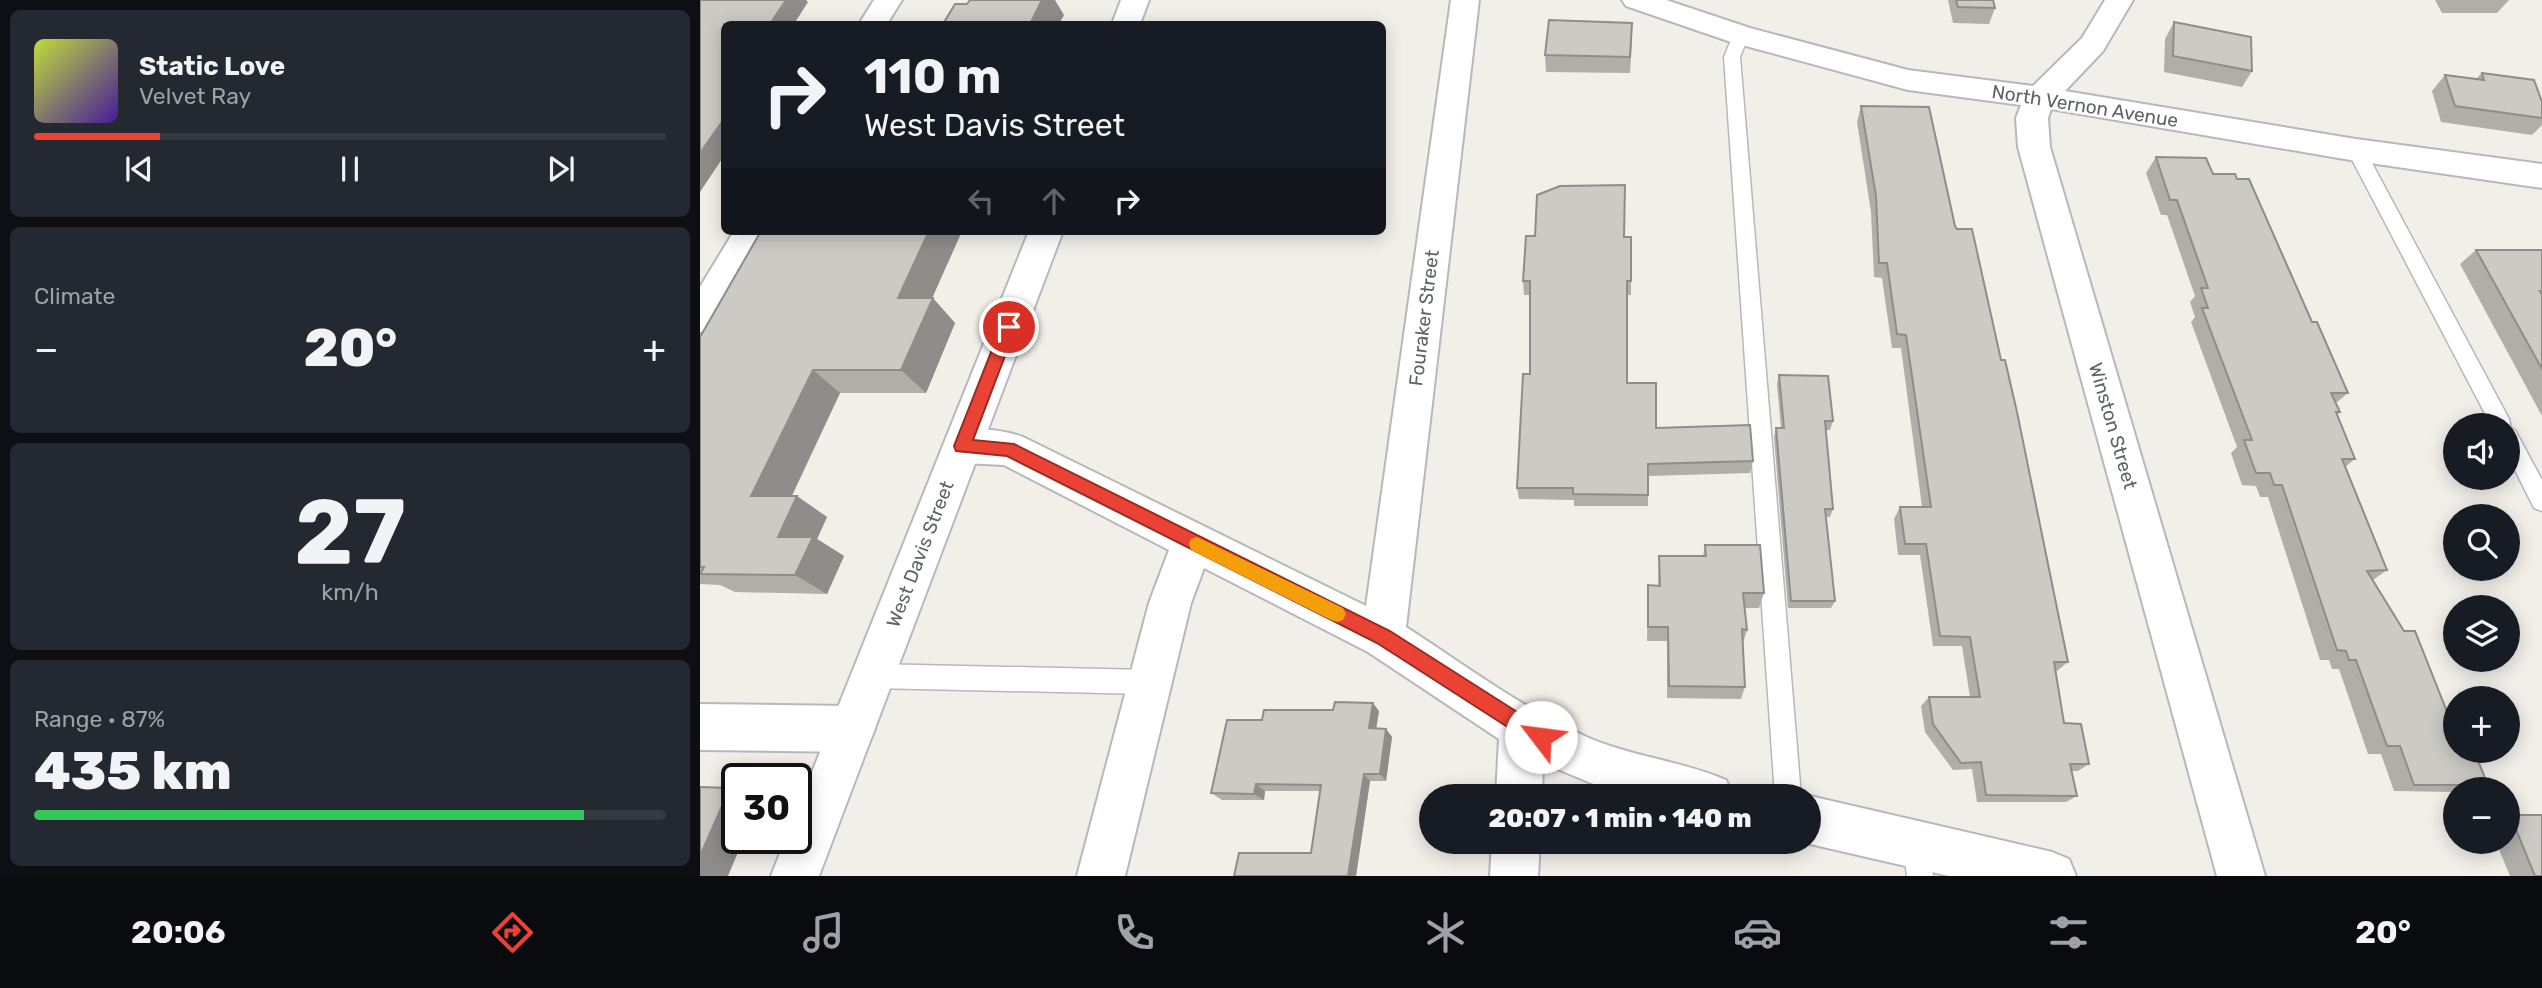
<!DOCTYPE html>
<html lang="en">
<head>
<meta charset="utf-8">
<style>
  :root { --surface:#171b24; --page:#242831; --text:#f1f3f6; --muted:#9ea1a6; --line:#363941; --accent:#ea4335 }
  body { margin:0; font-family:Rubik,sans-serif; background:var(--page); color:var(--text); height:100vh; display:flex; flex-direction:column; font-size:26px; white-space:nowrap }
  * { box-sizing:border-box; margin:0 }
  p { font-size:23px; color:var(--muted) }
  .icon { flex:none; width:38px; height:38px; fill:none; stroke:currentColor; stroke-width:2; stroke-linecap:round; stroke-linejoin:round }
  .map { position:relative; flex:1; overflow:hidden }
  .side { display:flex; flex-direction:column; gap:10px; padding:10px; background:#0d0f14; width:700px }
  .side>* { flex:none }
  .banner { position:absolute; left:21px; top:21px; width:665px; height:214px; border-radius:10px; box-shadow:0 4px 18px #0003; background:#171b24; color:var(--text); overflow:hidden }
  .tools { position:absolute; left:1743px; top:413px; display:grid; gap:14px }
  .tools a { display:grid; place-items:center; width:77px; height:77px; border-radius:50%; background:var(--surface); box-shadow:0 4px 18px #0003; font-size:35px }
  .speed { position:absolute; left:21px; top:763px; display:flex; gap:14px; font-size:35px; font-weight:700; text-align:center }
  .speed>* { display:grid; place-content:center; width:91px; height:91px; border-radius:50%; background:var(--surface); box-shadow:0 4px 18px #0003; line-height:1 }
  .speed .limit { border:4px solid #111; border-radius:10px; background:#fff; color:#111 }
  .pin { position:absolute; display:grid; place-items:center; width:60px; height:60px; color:#fff; margin:-30px; border:4px solid #fff; border-radius:50%; box-shadow:0 2px 7px #0007 }
  .me { position:absolute; width:77px; margin:-38px; rotate:300deg; stroke-linejoin:round; filter:drop-shadow(0 0 5px #0008) }
  .turn { display:flex; align-items:center; gap:24px; height:147px; padding:0 28px; font-size:32px }
  .turn .icon { width:91px; height:91px; stroke-width:2.5 }
  .turn b { display:block; font-size:49px; line-height:60px }
  .lanes { display:flex; align-items:center; height:66px; padding:0 28px; background:#0003; justify-content:center; gap:35px; direction:ltr }
  .lanes .off { opacity:.35 }
  .big { font-size:52px; font-weight:800; line-height:1.1 }
  .side .tile { flex:1; display:flex; flex-direction:column; justify-content:center; gap:10px; min-width:0; padding:0 24px; border-radius:10px; background:var(--page) }
  .side .dial { align-items:center; gap:0 }
  .dial b { font-size:91px; line-height:1 }
  .song { display:flex; align-items:center; gap:21px }
  .cover { width:84px; height:84px; border-radius:10px; background:linear-gradient(135deg,hsl(70 70% 55%),hsl(260 70% 35%)) }
  .played { height:7px; border-radius:4px; background:linear-gradient(90deg,var(--accent) 20%,var(--line) 20%) }
  .keys { display:flex; justify-content:space-around; direction:ltr }
  .heat { display:flex; justify-content:space-between; align-items:center; font-size:38px; direction:ltr }
  .charge { height:10px; border-radius:5px; background:linear-gradient(90deg,#34c759 87%,var(--line) 0) }
  .trip { position:absolute; left:719px; top:784px; width:402px; height:70px; border-radius:35px; background:var(--surface); box-shadow:0 4px 18px #0003; font-weight:800; line-height:70px; text-align:center }
  .dock { display:flex; height:112px; justify-content:space-around; align-items:center; background:#090b0e; color:var(--muted) }
  .dock .icon { width:49px; height:49px }
  .dock .current { color:var(--accent) }
  .dock b { font-size:32px; color:var(--text) }
  main { display:flex; flex:1; min-height:0 }
  .map>svg:first-child { display:block }
  .lines { fill:none; stroke-linecap:round; stroke-linejoin:round }
  .service-casing { stroke:#b5b8bc; stroke-width:3 }
  .minor-casing { stroke:#b5b8bc; stroke-width:4 }
  .tertiary-casing { stroke:#b5b8bc; stroke-width:4 }
  .secondary-casing { stroke:#b6babf; stroke-width:4 }
  .service { fill:#fff; fill-rule:evenodd }
  .minor { fill:#fff; fill-rule:evenodd }
  .tertiary { fill:#fff; fill-rule:evenodd }
  .secondary { fill:#fff; fill-rule:evenodd }
  .wall { fill:#afaea9 }
  .shaded-wall { fill:#8f8d8a }
  .building { fill:#cccac5; stroke:#8f8d8a; stroke-width:2 }
  .route { fill:#ea4335; stroke:#982c22; stroke-width:2 }
  .slow { fill:#f59e0b }
  .labels { text-anchor:middle; dominant-baseline:central; stroke-width:5; stroke-linejoin:round; paint-order:stroke }
  .street-label { font-size:19px; fill:#5f6368; stroke:#fff }
</style>
</head>
<body>
<main>
<section class="side">
<div class="tile">
<div class="song"><i class="cover"></i><div><b>Static Love</b><p>Velvet Ray</p></div></div>
<div class="played"></div>
<div class="keys"><svg class="icon" aria-label="previous" viewBox="0 0 24 24"><path d="M18 5L8 12l10 7zM5 5v14"/></svg><svg class="icon" aria-label="pause" viewBox="0 0 24 24"><path d="M8 5v14M16 5v14"/></svg><svg class="icon" aria-label="next" viewBox="0 0 24 24"><path d="M6 5l10 7-10 7zM19 5v14"/></svg></div>
</div>
<div class="tile"><p>Climate</p>
<div class="heat"><a>−</a><b class="big">20°</b><a>+</a></div>
</div>
<div class="tile dial"><b>27</b><p>km/h</p></div>
<div class="tile"><p>Range · 87%</p><b class="big">435 km</b><div class="charge"></div></div>
</section>
<div class="map">
<svg width="1842" height="876" viewBox="0 0 1842 876">
  <rect width="100%" height="100%" fill="#f1efe8"/>
  <g class="lines">
    <defs>
      <g id="service">
        <path d="M1041,30L1049,35L1040,57L1101,796H1075L1024,57L1033,35Z"/>
        <path d="M1656,144L1665,150L1809,419L1811,428L1815,430L1842,480V511L1834,508L1808,456V425H1791L1647,150Z"/>
        <path d="M173,664L448,670L456,674L460,682L456,690L448,694L173,688L165,684L161,676L165,668Z"/>
        <path d="M1216,831L1225,835L1233,876H1207L1203,844L1207,835Z"/>
      </g>
      <g id="minor">
        <path d="M751,0H779L706,627C765,665 824,710 889,738C933,757 982,761 1026,780L1033,796H922L843,763L842,796H796L799,739L668,652L504,568L491,603L425,876H377L449,603L469,550L304,465L262,463L248,458L243,446L248,434C271,426 300,429 323,437L666,606Z"/>
        <path d="M922,0H966L1050,28L1208,70L1333,86L1382,38L1405,0H1433L1403,51L1365,91L1656,139L1842,164V188L1656,161L1351,109L1348,118L1350,147L1565,876H1517L1318,147L1316,118L1321,105L1208,90L1031,42L926,6Z"/>
        <path d="M0,704L152,706L168,713L175,729L168,745L152,752L0,750Z"/>
        <path d="M1110,796L1352,852L1369,859L1376,876H1249L1110,844L1106,842H1110Z"/>
        <path d="M792,842H840L838,876H790Z"/>
      </g>
      <g id="tertiary">
        <path d="M174,0H202L187,24H159Z"/>
        <path d="M34,231H68L13,328L0,332V287Z"/>
      </g>
      <g id="secondary">
        <path d="M421,0H449L440,24H412Z"/>
        <path d="M329,231H363L119,876H71L86,838H96V812Z"/>
      </g>
    </defs>
    <use href="#service" class="service-casing"/>
    <use href="#minor" class="minor-casing"/>
    <use href="#tertiary" class="tertiary-casing"/>
    <use href="#secondary" class="secondary-casing"/>
    <use href="#service" class="service"/>
    <use href="#minor" class="minor"/>
    <use href="#tertiary" class="tertiary"/>
    <use href="#secondary" class="secondary"/>
  </g>
  <g class="wall">
    <path d="M1248,0H1293L1295,8L1289,24L1253,23Z"/>
    <path d="M1735,0H1809L1797,13H1742Z"/>
    <path d="M1474,22L1552,71L1542,87L1464,72L1465,39Z"/>
    <path d="M932,39L930,73L846,72L845,55Z"/>
    <path d="M1782,73L1842,102V125L1832,135L1741,122L1732,91L1745,75L1776,79Z"/>
    <path d="M1161,106L1255,226L1368,662L1357,671H1356L1364,723L1389,764L1378,771H1372L1377,796L1366,802H1277L1272,769L1253,770L1225,732L1221,706L1229,697H1270L1262,646H1233L1220,555H1198L1194,519L1200,507H1222L1201,348H1192L1182,278L1174,277L1171,212L1157,122Z"/>
    <path d="M1456,157L1513,174L1612,322L1648,393L1636,403L1640,412L1637,415L1655,459L1645,467L1687,570L1673,580L1755,751L1788,785L1775,789H1755V792L1694,791L1681,754H1668L1639,669H1632L1629,660H1620L1568,497H1560L1556,486L1542,485L1531,453L1537,447L1491,322L1495,317L1490,302L1495,296L1467,215H1461L1446,173Z"/>
    <path d="M262,231L232,298L255,323L226,393H140L92,496L127,517L117,539L144,556L127,594L35,592L20,585L0,584V337Z"/>
    <path d="M924,237H931V295H927V383L956,428L1053,461L1050,473L948,476V506H874V500L819,499L817,488L830,374V295H824L823,281Z"/>
    <path d="M1776,250H1842V416L1760,264Z"/>
    <path d="M1079,375L1133,421L1130,430H1126L1133,509L1130,517H1126L1135,601L1131,608H1088L1074,437L1076,428H1081L1077,384Z"/>
    <path d="M1005,545L1064,593L1059,608H1045L1047,630L1043,643L1045,687L1041,699L967,698V641H947L948,585L958,586L959,556H1003Z"/>
    <path d="M679,711L676,728L686,729L692,737L686,781H670L656,876H534L611,853L620,791H565L564,800H522L511,793L562,720Z"/>
    <path d="M1808,815H1810L1842,876H1810L1796,842H1808Z"/>
  </g>
  <g class="shaded-wall">
    <path d="M86,0H106L108,2L94,24H70Z"/>
    <path d="M342,0H355L364,15L359,24H330Z"/>
    <path d="M24,119V156L0,192V153Z"/>
    <path d="M229,231H262L221,323L198,298Z"/>
    <path d="M233,298L255,323L226,393L201,370Z"/>
    <path d="M113,370L140,393L82,516L51,496Z"/>
    <path d="M97,496L127,517L117,539L144,556L127,594L95,575L78,537Z"/>
    <path d="M673,703L679,711L675,736L669,728Z"/>
    <path d="M686,729L692,737L686,781L680,774Z"/>
    <path d="M664,774L670,781L656,876H648Z"/>
    <path d="M556,784L565,791L564,800L554,794Z"/>
    <path d="M30,788L37,790V838H44L28,876H0V856Z"/>
  </g>
  <g class="building">
    <path d="M0,0H86L70,24H24V119L0,153Z"/>
    <path d="M270,0H342L330,24H243L255,4H267Z"/>
    <path d="M1256,0H1293L1295,8L1258,7Z"/>
    <path d="M849,20L932,23L930,57L845,55Z"/>
    <path d="M1474,22L1551,37L1552,71L1473,56Z"/>
    <path d="M1782,73L1834,80L1842,102V118L1755,106L1745,75L1784,80Z"/>
    <path d="M1161,106L1229,107L1255,226L1257,229H1272L1301,360H1305L1317,412L1368,662H1354L1364,723L1381,724L1389,764H1370L1377,796L1286,795L1281,762L1261,763L1233,724L1229,697H1280L1270,637L1240,636L1226,544H1205L1200,507H1231L1206,335L1197,334L1187,263H1179L1176,196Z"/>
    <path d="M1456,157L1506,158L1513,174H1535L1537,179H1549L1612,322H1617L1648,393H1631L1640,412H1636L1655,459H1642L1687,570L1667,571L1704,631H1715L1755,732V751H1774L1788,785H1714L1700,746H1687L1656,660H1649L1646,651L1637,650L1582,485H1574L1570,473H1556L1544,440H1552L1502,308H1508L1501,288H1508L1477,200H1470Z"/>
    <path d="M925,185L924,237H931V281H927V383H956V428L1050,425L1053,461L948,464V495L873,494V488H817L823,374H830V281H823L826,236H835L837,195L860,186Z"/>
    <path d="M61,231H229L198,298H233L201,370H113L51,496H97L78,537H113L95,575L0,574L4,567H0V337Z"/>
    <path d="M1776,250H1842V291H1840L1842,295V369Z"/>
    <path d="M1079,375L1128,376L1133,421H1125L1133,509H1125L1135,601H1091L1076,428H1084Z"/>
    <path d="M1005,545H1060L1064,593H1043L1047,630L1042,629L1045,687L969,686L968,627H948V585L960,586L959,556H1006Z"/>
    <path d="M635,702L673,703L669,728L686,729L680,774H664L648,876H534L539,853H611L621,785L556,784L554,794L511,793L527,720H562L564,710H633Z"/>
    <path d="M0,787L30,788L0,856Z"/>
    <path d="M1810,815H1842V876H1835Z"/>
  </g>
  <path class="route" d="M309,321L316,327L273,440L314,444L690,631L847,731L850,737L847,744L841,747L834,744L677,643L307,456L256,451L254,446L301,327Z"/>
  <path class="slow" d="M497,537L643,608L646,614L643,620L637,622L631,620L491,550L489,544L491,539Z"/>
  <g class="labels">
    <g class="street-label">
      <text transform="translate(1385 106) rotate(9)">North Vernon Avenue</text>
      <text transform="translate(724 318) rotate(-83)">Fouraker Street</text>
      <text transform="translate(1413 426) rotate(74)">Winston Street</text>
      <text transform="translate(220 554) rotate(-69)">West Davis Street</text>
    </g>
  </g>
</svg>
<div class="tools">
<a><svg class="icon" aria-label="sound" viewBox="0 0 24 24"><path d="M4 9h4l5-4v14l-5-4H4zM17 9q2 3 0 6"/></svg></a>
<a><svg class="icon" aria-label="search" viewBox="0 0 24 24"><circle cx="10" cy="10" r="6"/><path d="M15 15l6 6"/></svg></a>
<a><svg class="icon" aria-label="layers" viewBox="0 0 24 24"><path d="M12 4l9 5-9 5-9-5zM3 14l9 5 9-5"/></svg></a>
<a>+</a>
<a>−</a>
</div>
<div class="speed"><div class="limit">30</div></div>
<div class="pin" style="left:309px;top:327px;background:#d93025"><svg class="icon" aria-label="arrive" viewBox="0 0 24 24"><path d="M6 21V4h12l-3 4 3 4H6"/></svg></div>
<svg class="me" style="left:841px;top:737px" viewBox="-20 -20 40 40"><circle r="19" fill="#fff"/><path d="M0-13L10 11 0 6-10 11z" fill="#ea4335"/></svg>
<div class="trip">20:07 · 1 min · 140 m</div>
<div class="banner">
<div class="turn"><svg class="icon" aria-label="right" viewBox="0 0 24 24"><path d="M7 20v-9h11M14 6l5 5-5 5"/></svg><div><b>110 m</b>West Davis Street</div></div>
<div class="lanes"><svg class="icon off" aria-label="left" viewBox="0 0 24 24"><path d="M17 20v-9H6M10 6l-5 5 5 5"/></svg><svg class="icon off" aria-label="ahead" viewBox="0 0 24 24"><path d="M12 20V5M6 11l6-6 6 6"/></svg><svg class="icon" aria-label="right" viewBox="0 0 24 24"><path d="M7 20v-9h11M14 6l5 5-5 5"/></svg></div>
</div>
</div>
</main>
<nav class="dock">
<b>20:06</b>
<svg class="icon current" aria-label="directions" viewBox="0 0 24 24"><path d="M12 3l9 9-9 9-9-9zM9 14v-3h6M13 9l2 2-2 2"/></svg>
<svg class="icon" aria-label="music" viewBox="0 0 24 24"><path d="M9 18V5l10-2v13"/><circle cx="6" cy="18" r="3"/><circle cx="16" cy="16" r="3"/></svg>
<svg class="icon" aria-label="phone" viewBox="0 0 24 24"><path d="M5 4h4l2 5-3 2q2 4 5 5l2-3 5 2v4C11 20 4 13 5 4z"/></svg>
<svg class="icon" aria-label="climate" viewBox="0 0 24 24"><path d="M12 3v18M4 7l16 10M4 17L20 7"/></svg>
<svg class="icon" aria-label="car" viewBox="0 0 24 24"><path d="M5 17H2v-5l4-1 3-4h7l3 4 3 1v5h-3M9 17h6M6 11h13"/><circle cx="7" cy="17" r="2"/><circle cx="17" cy="17" r="2"/></svg>
<svg class="icon" aria-label="filters" viewBox="0 0 24 24"><path d="M4 7h16M4 17h16"/><circle cx="9" cy="7" r="2"/><circle cx="15" cy="17" r="2"/></svg>
<b>20°</b>
</nav>
</body>
</html>
